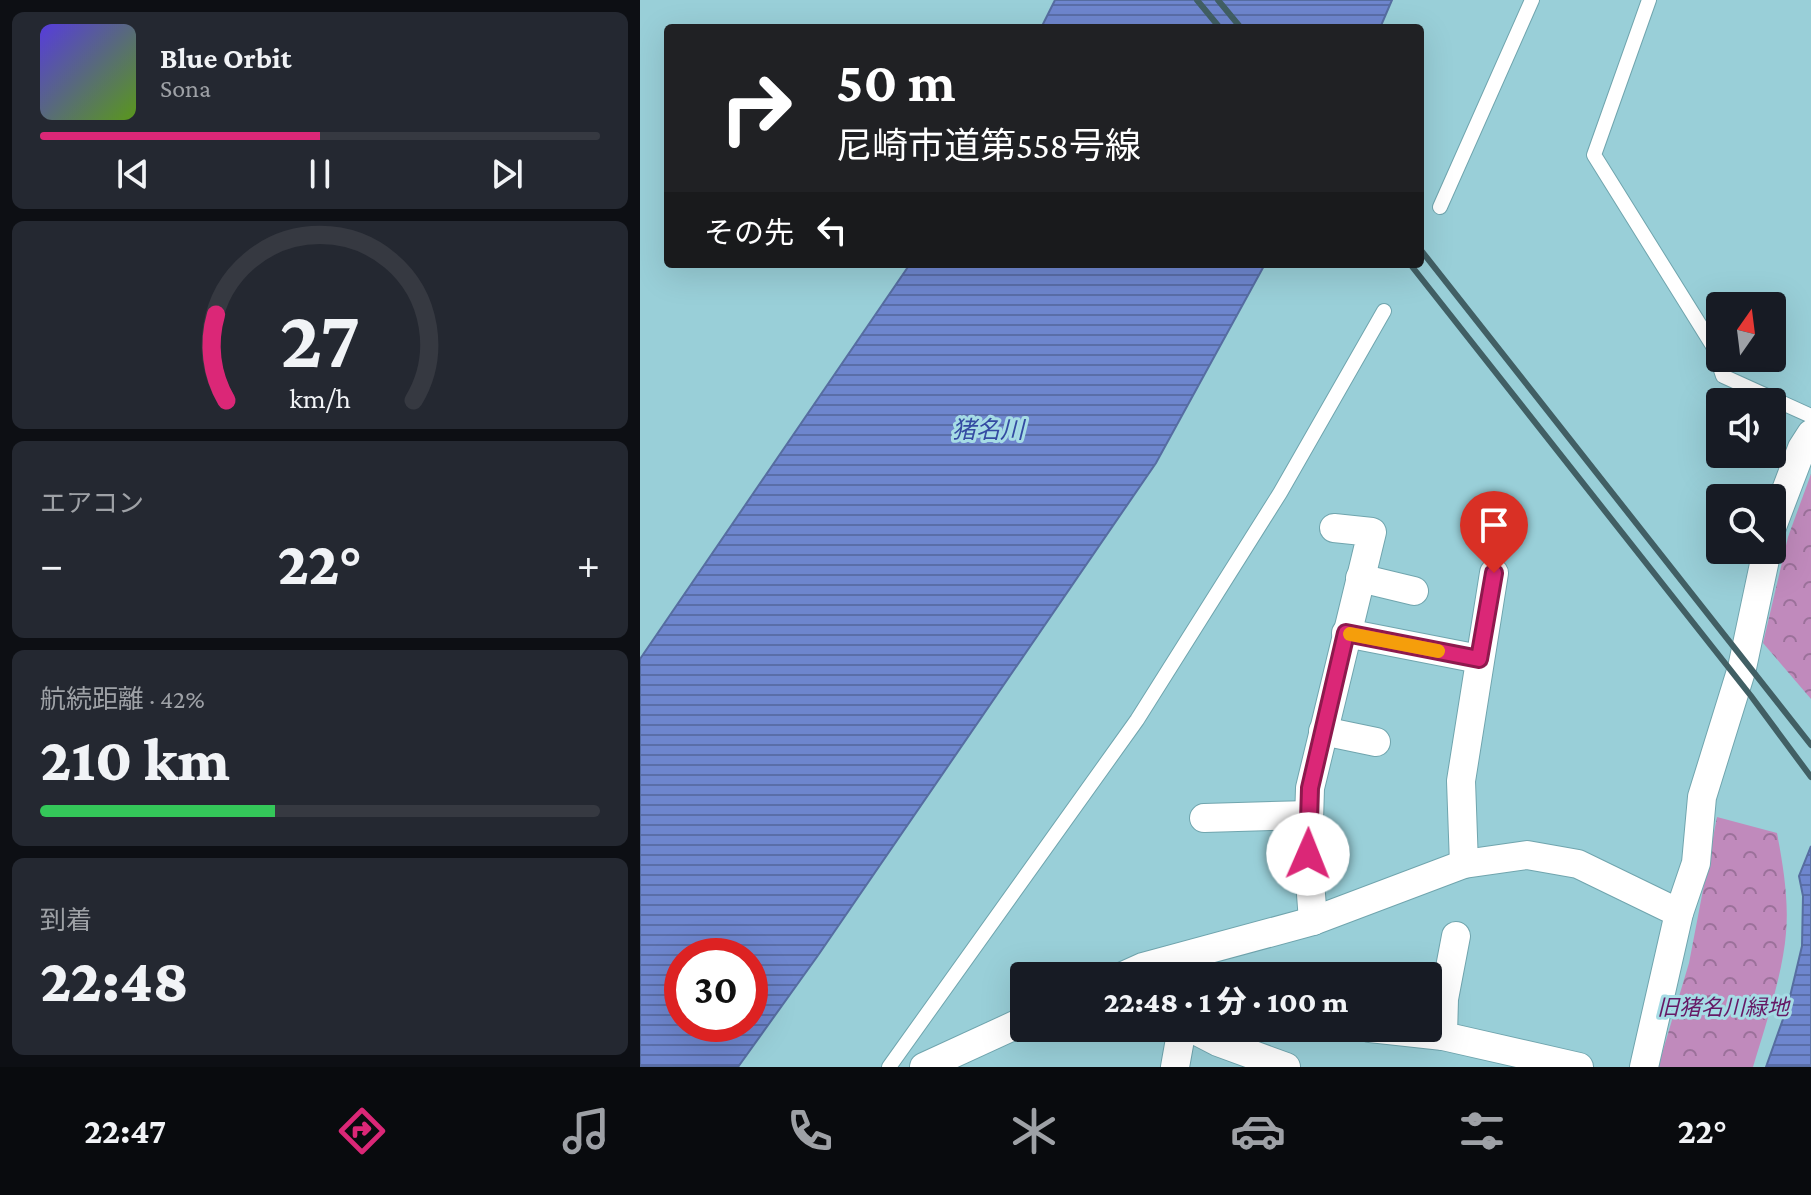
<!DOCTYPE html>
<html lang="ja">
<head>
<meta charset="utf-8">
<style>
  :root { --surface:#171b24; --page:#242831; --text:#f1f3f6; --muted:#9ea1a6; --line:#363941; --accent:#db2777 }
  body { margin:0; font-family:"Crimson Pro","Noto Sans JP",serif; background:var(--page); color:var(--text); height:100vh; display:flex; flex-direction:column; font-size:30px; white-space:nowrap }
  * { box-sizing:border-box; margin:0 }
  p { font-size:26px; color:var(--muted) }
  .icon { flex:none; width:44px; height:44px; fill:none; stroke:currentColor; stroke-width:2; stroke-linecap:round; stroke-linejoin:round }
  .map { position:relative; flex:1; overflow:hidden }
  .drawer { display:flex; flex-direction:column; gap:12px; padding:12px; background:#0d0f14; width:640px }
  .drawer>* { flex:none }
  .hud { position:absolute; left:24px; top:24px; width:760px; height:244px; border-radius:8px; box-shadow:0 8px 32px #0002; background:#202124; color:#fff; overflow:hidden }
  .needle { width:52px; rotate:14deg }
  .controls { position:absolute; left:1066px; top:292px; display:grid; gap:16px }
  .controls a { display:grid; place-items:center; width:80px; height:80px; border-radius:8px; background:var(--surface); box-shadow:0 8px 32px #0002; font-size:40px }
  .speed { position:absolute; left:24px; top:938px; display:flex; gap:16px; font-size:40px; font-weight:700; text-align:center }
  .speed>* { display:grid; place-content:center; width:104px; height:104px; border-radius:50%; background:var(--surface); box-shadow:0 8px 32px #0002; line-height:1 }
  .speed .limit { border:12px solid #d22; background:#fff; color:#111 }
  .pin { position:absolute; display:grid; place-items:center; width:68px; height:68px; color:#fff; margin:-82px -34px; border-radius:50% 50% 50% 0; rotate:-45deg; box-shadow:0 0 8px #0007 }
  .pin .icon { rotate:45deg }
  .me { position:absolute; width:88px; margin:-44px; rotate:1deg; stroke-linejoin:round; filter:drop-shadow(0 0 6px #0008) }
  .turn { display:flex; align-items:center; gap:28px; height:168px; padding:0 40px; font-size:36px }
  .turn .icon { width:104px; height:104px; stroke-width:2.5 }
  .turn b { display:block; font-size:56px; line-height:68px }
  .then { display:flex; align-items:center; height:76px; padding:0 40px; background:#0003; gap:16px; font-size:30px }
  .big { font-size:60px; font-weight:800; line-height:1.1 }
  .drawer .tile { flex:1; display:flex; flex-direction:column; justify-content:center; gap:12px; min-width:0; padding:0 28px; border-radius:12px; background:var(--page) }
  .drawer .dial { align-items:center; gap:0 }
  .dial svg { height:208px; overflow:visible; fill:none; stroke:var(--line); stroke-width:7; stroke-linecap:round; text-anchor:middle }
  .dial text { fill:var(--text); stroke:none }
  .song { display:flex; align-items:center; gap:24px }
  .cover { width:96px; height:96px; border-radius:12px; background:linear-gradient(135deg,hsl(250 70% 55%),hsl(90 70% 35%)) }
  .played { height:8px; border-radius:4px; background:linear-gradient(90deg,var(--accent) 50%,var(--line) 50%) }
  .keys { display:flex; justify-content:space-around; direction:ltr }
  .heat { display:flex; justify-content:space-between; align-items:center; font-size:44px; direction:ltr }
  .charge { height:12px; border-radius:6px; background:linear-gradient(90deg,#34c759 42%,var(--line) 0) }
  .trip { position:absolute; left:370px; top:962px; width:432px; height:80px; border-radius:8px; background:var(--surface); box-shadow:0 8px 32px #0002; font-weight:800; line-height:80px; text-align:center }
  .tab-bar { display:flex; height:128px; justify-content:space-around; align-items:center; background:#090b0e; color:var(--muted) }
  .tab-bar .icon { width:56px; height:56px }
  .tab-bar .current { color:var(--accent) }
  .tab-bar b { font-size:36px; color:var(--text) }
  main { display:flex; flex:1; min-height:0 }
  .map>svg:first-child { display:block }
  .park { fill:url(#park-crowns) }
  .water { fill:url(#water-rules); stroke:#566da1; stroke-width:2; fill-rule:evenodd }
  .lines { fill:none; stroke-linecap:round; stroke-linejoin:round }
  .lane-casing { stroke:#70a5ae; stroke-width:16 }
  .street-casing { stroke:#70a5ae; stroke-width:30 }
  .lane { stroke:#fff; stroke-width:14 }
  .street { stroke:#fff; stroke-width:28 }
  .rail { stroke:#415f64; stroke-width:6 }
  .route-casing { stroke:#8e194d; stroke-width:20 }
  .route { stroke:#db2777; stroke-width:14 }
  .slow { stroke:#f59e0b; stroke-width:14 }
  .labels { text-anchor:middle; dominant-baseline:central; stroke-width:6; stroke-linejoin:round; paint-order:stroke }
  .park-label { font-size:22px; font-style:italic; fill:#661965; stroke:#a6dce5 }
  .water-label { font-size:24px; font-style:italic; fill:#344ba2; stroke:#a6dce5 }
</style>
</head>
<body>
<main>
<section class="drawer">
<div class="tile">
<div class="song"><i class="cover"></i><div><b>Blue Orbit</b><p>Sona</p></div></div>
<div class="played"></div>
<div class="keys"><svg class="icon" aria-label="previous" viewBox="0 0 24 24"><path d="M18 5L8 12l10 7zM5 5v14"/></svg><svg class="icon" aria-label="pause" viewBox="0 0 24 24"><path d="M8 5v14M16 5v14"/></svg><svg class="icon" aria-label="next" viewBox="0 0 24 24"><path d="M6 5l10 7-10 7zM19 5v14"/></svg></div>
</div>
<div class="tile dial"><svg viewBox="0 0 100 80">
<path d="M14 69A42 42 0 1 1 86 69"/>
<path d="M14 69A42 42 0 0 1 10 36" stroke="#db2777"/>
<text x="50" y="56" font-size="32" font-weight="700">27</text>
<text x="50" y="72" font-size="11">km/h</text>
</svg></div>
<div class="tile"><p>エアコン</p>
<div class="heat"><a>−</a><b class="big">22°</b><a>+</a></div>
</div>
<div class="tile"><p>航続距離 · 42%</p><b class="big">210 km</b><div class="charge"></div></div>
<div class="tile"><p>到着</p><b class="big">22:48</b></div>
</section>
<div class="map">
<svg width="1171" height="1067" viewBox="0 0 1171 1067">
  <defs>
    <pattern id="park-crowns" width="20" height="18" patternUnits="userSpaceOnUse" patternTransform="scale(2)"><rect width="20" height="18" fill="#c08abc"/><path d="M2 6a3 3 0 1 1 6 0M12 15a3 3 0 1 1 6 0" fill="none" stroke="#9b719a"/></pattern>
    <pattern id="water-rules" width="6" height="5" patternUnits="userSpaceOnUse" patternTransform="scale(2)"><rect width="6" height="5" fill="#6e86ce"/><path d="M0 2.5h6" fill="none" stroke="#5a6ea8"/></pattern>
  </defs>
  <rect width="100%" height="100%" fill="#99cfd8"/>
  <g class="park">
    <path d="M1171,474V699L1123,643L1148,537Z"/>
    <path d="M1077,817L1137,833C1143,865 1149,900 1146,933C1143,973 1125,1027 1113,1067H1018L1049,963Z"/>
  </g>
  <g class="water">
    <path d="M415,0H752L740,28H401Z"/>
    <path d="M270,264H625L516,463L179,954L98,1067H0V659ZM42,956H110V1024H42Z"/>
    <path d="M1171,846V1067H1126L1148,1005L1162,946L1163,896L1159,876Z"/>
  </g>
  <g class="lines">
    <defs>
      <g id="lane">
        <path d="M1009,0L954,155L1073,346L1083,376L1171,416"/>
        <path d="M800,207L892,0"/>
        <path d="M249,1067L497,720L640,493L744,311"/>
      </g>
      <g id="street">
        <path d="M1132,527L1162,448L1171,434"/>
        <path d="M720,578L774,591"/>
        <path d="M706,633L839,659"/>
        <path d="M683,731L736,742"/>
        <path d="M564,818L669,815"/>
        <path d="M824,864L821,781L854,573"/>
        <path d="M673,921L668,854L670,788L732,532L694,528"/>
        <path d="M816,936L804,999L803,1036L939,1067"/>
        <path d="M483,976L503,967L673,921L824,864L887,855L938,864L1039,913"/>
        <path d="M551,1028L578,1042L646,1067"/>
        <path d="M730,1028L803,1036"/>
        <path d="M284,1067L384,1021"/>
        <path d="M535,1067L542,1028"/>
        <path d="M1004,1067L1039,913L1056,863L1062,797L1102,668L1127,550"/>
      </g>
    </defs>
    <use href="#lane" class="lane-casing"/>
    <use href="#street" class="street-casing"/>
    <use href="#lane" class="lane"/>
    <use href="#street" class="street"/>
    <g class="rail">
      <path d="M557,0L580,28"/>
      <path d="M578,0L601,28"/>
      <path d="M780,249L1171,745"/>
      <path d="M770,264L1111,696L1171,777"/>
    </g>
  </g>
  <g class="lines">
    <defs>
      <path id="route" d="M668,854L670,788L706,633L839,659L854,573"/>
    </defs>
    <use href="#route" class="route-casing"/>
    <use href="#route" class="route"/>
    <path class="slow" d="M710,634L798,651"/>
  </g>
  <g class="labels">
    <g class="park-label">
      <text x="1083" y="1007">旧猪名川緑地</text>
    </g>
    <g class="water-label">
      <text x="348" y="429">猪名川</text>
    </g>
  </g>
</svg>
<div class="controls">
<a><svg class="needle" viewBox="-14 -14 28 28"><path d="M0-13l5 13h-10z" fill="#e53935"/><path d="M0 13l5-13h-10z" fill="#9ea1a6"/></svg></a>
<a><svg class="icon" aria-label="sound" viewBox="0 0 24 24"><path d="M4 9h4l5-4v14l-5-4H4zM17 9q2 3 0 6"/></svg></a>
<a><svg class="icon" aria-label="search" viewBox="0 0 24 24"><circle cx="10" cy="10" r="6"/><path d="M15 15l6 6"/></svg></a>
</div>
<div class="speed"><div class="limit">30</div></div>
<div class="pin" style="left:854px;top:573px;background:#d93025"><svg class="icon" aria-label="arrive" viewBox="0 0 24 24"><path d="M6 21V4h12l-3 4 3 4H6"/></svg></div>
<svg class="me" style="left:668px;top:854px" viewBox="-20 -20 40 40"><circle r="19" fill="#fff"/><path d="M0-13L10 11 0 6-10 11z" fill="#db2777"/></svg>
<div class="trip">22:48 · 1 分 · 100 m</div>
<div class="hud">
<div class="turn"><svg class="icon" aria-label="right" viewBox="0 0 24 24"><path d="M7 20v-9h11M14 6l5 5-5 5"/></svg><div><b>50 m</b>尼崎市道第558号線</div></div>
<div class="then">その先<svg class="icon" aria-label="left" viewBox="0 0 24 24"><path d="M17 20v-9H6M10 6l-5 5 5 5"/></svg></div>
</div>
</div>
</main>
<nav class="tab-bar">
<b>22:47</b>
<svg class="icon current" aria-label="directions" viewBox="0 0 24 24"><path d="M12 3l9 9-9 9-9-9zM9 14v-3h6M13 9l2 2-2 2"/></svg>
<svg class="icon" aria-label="music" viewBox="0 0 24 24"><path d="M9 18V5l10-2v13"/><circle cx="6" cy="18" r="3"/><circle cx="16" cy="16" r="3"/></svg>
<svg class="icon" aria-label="phone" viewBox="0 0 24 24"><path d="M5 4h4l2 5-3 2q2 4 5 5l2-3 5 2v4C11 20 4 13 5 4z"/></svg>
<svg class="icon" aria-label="climate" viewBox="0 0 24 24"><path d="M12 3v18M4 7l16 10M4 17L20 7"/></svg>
<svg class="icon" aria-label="car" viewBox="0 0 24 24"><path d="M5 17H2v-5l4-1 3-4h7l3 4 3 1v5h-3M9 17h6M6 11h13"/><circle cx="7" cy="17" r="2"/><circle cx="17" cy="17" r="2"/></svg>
<svg class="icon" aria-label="filters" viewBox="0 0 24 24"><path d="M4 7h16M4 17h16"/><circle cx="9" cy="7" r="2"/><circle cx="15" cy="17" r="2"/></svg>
<b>22°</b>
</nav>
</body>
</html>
